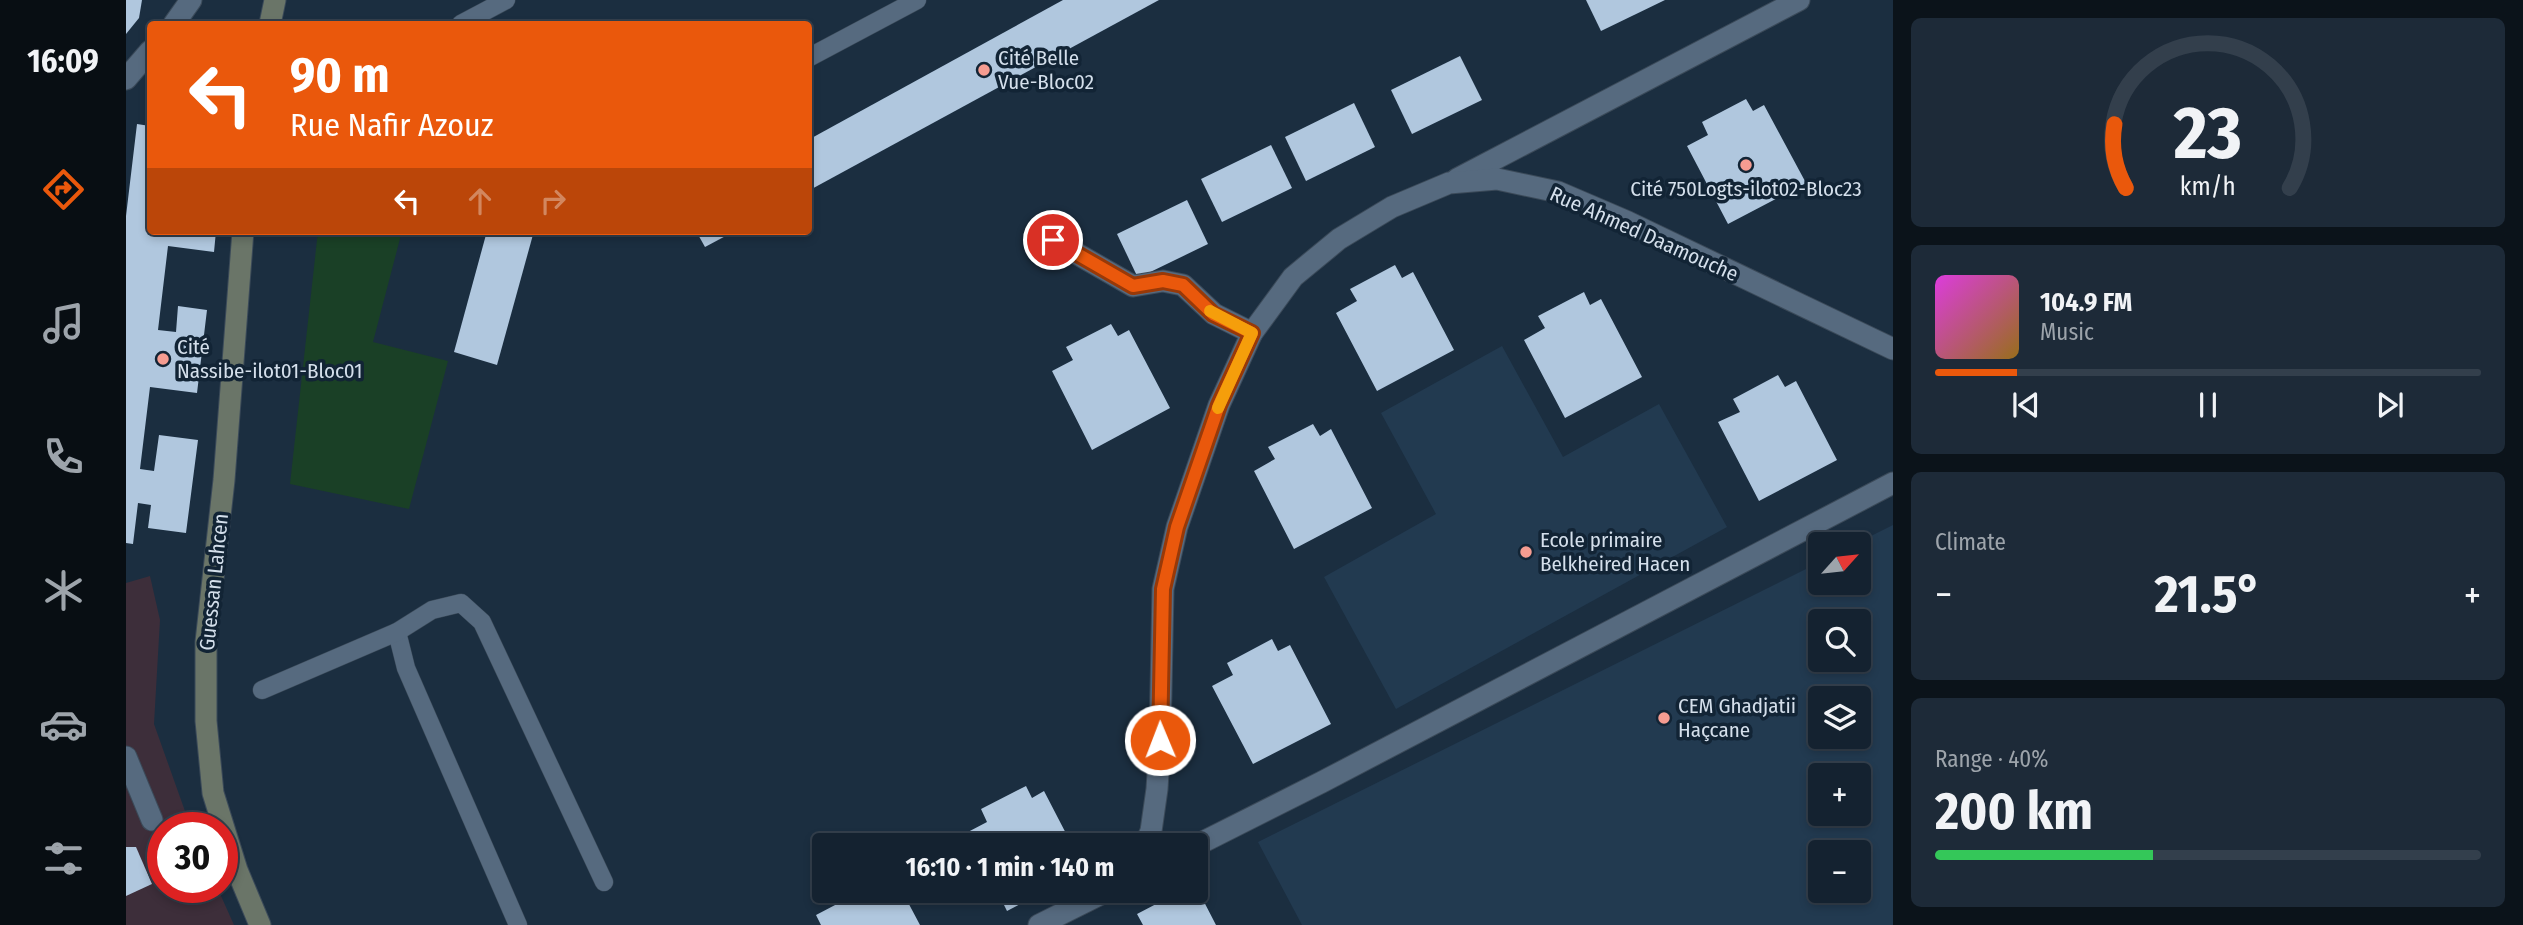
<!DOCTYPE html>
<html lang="en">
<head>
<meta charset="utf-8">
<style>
  :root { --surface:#142230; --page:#1d2a38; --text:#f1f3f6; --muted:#9da4ab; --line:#333f4c; --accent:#ea580c }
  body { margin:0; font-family:"Fira Sans Condensed",sans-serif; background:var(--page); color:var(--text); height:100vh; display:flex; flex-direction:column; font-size:26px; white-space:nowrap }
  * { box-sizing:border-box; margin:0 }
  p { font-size:23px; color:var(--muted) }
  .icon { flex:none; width:38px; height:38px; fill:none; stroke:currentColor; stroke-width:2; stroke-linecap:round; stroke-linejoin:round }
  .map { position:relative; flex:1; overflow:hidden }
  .panel { display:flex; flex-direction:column; gap:18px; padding:18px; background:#0b131a; width:630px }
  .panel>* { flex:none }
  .banner { position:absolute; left:21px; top:21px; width:665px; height:214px; border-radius:7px; box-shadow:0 4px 10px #0003,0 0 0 2px var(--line); background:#ea580c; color:#fff; overflow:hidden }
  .needle { width:46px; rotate:63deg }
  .buttons { position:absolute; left:1682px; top:532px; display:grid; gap:14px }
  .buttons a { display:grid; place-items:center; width:63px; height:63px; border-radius:7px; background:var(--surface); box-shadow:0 4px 10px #0003,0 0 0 2px var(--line); font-size:35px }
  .speed { position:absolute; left:21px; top:812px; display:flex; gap:14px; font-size:35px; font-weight:700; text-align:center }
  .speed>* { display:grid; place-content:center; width:91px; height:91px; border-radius:50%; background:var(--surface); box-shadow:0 4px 10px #0003,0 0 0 2px var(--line); line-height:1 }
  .speed .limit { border:10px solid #d22; background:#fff; color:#111 }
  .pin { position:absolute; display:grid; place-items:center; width:60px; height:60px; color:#fff; margin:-30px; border:4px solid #fff; border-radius:50%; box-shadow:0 2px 7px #0007 }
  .me { position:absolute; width:77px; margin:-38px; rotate:359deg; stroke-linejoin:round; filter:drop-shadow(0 0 5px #0008) }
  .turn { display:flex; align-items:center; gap:24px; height:147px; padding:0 28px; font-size:32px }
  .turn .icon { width:91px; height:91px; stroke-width:2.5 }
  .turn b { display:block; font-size:49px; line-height:60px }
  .lanes { display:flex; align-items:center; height:66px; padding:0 28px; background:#0003; justify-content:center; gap:35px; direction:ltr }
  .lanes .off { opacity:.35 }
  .big { font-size:52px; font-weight:700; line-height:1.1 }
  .panel .widget { flex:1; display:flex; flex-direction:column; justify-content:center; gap:10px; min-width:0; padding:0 24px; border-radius:10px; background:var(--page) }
  .panel .dial { align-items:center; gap:0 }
  .dial svg { height:182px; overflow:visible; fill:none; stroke:var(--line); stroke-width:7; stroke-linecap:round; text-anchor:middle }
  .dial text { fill:var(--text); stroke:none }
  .song { display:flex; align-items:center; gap:21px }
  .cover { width:84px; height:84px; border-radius:10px; background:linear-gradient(135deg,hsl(300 70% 55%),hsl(40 70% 35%)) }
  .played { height:7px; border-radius:4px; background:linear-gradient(90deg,var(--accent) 15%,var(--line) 15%) }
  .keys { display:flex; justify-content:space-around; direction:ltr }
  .heat { display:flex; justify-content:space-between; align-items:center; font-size:38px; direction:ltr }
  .charge { height:10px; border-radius:5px; background:linear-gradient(90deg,#34c759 40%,var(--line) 0) }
  .trip { position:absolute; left:686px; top:833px; width:396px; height:70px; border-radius:7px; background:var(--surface); box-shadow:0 4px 10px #0003,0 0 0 2px var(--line); font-weight:700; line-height:70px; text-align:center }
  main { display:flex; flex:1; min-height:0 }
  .menu { display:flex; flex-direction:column; width:126px; justify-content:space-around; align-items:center; background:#080e13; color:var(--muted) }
  .menu .icon { width:49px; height:49px }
  .menu .on { color:var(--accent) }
  .menu b { font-size:32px; color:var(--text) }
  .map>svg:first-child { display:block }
  .built { fill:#223a50; fill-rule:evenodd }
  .medical { fill:#3d2e3a }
  .green { fill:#1a4026 }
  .building { fill:#b0c7de }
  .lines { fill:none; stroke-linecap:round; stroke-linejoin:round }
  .service-casing { stroke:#3b4a59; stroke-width:19 }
  .minor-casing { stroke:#3b4a59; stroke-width:23 }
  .tertiary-casing { stroke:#3b4a59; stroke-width:23 }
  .secondary-casing { stroke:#3b4a59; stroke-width:23 }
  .service { stroke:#566a7f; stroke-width:18 }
  .minor { stroke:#566a7f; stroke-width:21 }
  .tertiary { stroke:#566a7f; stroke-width:21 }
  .secondary { stroke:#6a7568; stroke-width:21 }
  .route-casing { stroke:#983908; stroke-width:18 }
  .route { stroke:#ea580c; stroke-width:12 }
  .slow { stroke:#f59e0b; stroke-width:12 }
  .poi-dot { fill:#f59c91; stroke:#122435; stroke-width:2.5 }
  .labels { text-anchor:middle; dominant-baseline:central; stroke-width:7; stroke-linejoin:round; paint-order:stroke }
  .poi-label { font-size:21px; fill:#d4dfeb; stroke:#122435; text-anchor:start }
  .street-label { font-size:21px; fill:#d4dfeb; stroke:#122435 }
</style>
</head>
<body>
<main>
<nav class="menu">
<b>16:09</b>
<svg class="icon on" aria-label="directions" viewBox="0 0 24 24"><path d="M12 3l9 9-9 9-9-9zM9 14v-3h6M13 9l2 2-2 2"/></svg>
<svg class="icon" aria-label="music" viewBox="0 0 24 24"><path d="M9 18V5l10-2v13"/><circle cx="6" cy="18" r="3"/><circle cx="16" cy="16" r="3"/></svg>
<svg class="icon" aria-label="phone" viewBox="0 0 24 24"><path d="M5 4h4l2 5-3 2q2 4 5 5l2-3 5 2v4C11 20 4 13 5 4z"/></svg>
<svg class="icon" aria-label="climate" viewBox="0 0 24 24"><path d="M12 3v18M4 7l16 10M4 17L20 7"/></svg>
<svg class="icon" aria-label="car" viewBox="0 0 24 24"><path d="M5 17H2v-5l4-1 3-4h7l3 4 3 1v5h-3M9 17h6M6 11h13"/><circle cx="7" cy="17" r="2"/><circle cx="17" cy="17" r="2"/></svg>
<svg class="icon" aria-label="filters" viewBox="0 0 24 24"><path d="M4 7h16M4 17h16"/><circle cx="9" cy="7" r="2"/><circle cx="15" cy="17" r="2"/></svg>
</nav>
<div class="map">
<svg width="1767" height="925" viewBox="0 0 1767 925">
  <rect width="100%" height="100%" fill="#1b2e40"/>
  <g class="built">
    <path d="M1376,346L1437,457L1533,404L1601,527L1270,709L1198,577L1310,514L1255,413Z"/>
    <path d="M1767,525V925H1176L1132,842L1694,562V583H1732V544H1729ZM1694,621H1732V660H1694ZM1694,698H1732V737H1694ZM1694,775H1732V814H1694ZM1694,852H1732V891H1694Z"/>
  </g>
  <path class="medical" d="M24,576L34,620L28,724L65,828H37V887H91L108,925H0V583Z"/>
  <path class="green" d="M192,231H276L247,342L322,361L283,509L164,484Z"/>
  <g class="building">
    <path d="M0,0H16L13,18L0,34Z"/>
    <path d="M937,0H1033L682,191V140Z"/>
    <path d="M1460,0H1539L1475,31Z"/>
    <path d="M1334,56L1356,100L1286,134L1265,90Z"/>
    <path d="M1620,99L1627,111L1638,105L1680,183L1602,224L1561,146L1582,135L1576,122Z"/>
    <path d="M1228,103L1249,147L1180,181L1159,137Z"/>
    <path d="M11,124L24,126V231H90L88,252L42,246L32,330L50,332L52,306L81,310L71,393L24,387L14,469L28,471L33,435L72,440L60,533L22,528L25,505L12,503L7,544L0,543V216Z"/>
    <path d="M1145,145L1166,188L1096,222L1075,179Z"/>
    <path d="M1061,200L1082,244L1012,278L991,234Z"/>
    <path d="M361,231H408L371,365L328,352Z"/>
    <path d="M570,231H609L579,247Z"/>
    <path d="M1269,265L1276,278L1287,272L1328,350L1251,391L1210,313L1231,301L1224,289Z"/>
    <path d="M1458,292L1464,305L1475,299L1516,377L1439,418L1398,340L1419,328L1412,316Z"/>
    <path d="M985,324L992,336L1003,330L1044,408L966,450L926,371L947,360L940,347Z"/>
    <path d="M1652,375L1659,387L1670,381L1711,460L1633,501L1592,422L1614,412L1607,399Z"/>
    <path d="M1187,424L1194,436L1205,429L1246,508L1168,549L1128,471L1149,459L1142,447Z"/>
    <path d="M1146,639L1152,651L1164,645L1205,724L1127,764L1086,686L1107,675L1101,663Z"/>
    <path d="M900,786L906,798L918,791L946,845H847L840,833L861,822L855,809Z"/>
    <path d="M0,847H10L26,884L0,896Z"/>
    <path d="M704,891H776L794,925H695L690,915L711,904Z"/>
    <path d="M871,891H919L881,911Z"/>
    <path d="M1055,891L1063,902L1075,896L1090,925H1017L1011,914Z"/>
  </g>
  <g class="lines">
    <defs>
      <g id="service">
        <path d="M335,24L380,0"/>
        <path d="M682,58L791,0"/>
        <path d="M271,632L280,668L392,925"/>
        <path d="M136,690L271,632L306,610L335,603L356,622L478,882"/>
      </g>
      <g id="minor">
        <path d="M1331,179L1673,0"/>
        <path d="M927,240L1007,286L1037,281L1057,285L1088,314L1126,333"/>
        <path d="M0,757L26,820"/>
        <path d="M1019,845L1025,831L1031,789L1034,740L1037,589L1051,527L1093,405L1126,333L1167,277L1213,239L1266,207L1323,183L1371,179L1432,192L1502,222L1767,349"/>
        <path d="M1069,846L1196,782L1767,483"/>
        <path d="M913,925L981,891"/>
      </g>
      <g id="tertiary">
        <path d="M48,24L65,0"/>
        <path d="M0,79L24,51"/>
      </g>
      <g id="secondary">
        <path d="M144,24L149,0"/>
        <path d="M117,231L98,480L80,642V721L87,793L111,870L134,925"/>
      </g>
    </defs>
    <use href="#service" class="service-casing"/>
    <use href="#minor" class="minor-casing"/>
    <use href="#tertiary" class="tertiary-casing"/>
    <use href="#secondary" class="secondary-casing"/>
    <use href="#service" class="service"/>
    <use href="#minor" class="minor"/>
    <use href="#tertiary" class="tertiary"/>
    <use href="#secondary" class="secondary"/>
  </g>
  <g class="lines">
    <defs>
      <path id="route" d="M927,240L1007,286L1037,281L1057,285L1087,314L1126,333L1093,405L1051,527L1037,589L1034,740"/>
    </defs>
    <use href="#route" class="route-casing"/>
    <use href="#route" class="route"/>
    <path class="slow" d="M1084,311L1126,333L1092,408"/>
  </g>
  <g class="poi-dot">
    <circle cx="858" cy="70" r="7"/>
    <circle cx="1620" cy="165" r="7"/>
    <circle cx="37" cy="359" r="7"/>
    <circle cx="1400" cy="552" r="7"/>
    <circle cx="1538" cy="718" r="7"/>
  </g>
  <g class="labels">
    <g class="poi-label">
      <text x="872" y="58">Cité Belle<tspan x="872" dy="24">Vue-Bloc02</tspan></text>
      <text x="1620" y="189" text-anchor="middle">Cité 750Logts-ilot02-Bloc23</text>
      <text x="51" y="347">Cité<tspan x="51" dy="24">Nassibe-ilot01-Bloc01</tspan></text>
      <text x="1414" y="540">Ecole primaire<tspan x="1414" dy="24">Belkheired Hacen</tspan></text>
      <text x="1552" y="706">CEM Ghadjatii<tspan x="1552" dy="24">Haçcane</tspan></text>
    </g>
    <g class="street-label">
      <text transform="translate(1518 234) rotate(24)">Rue Ahmed Daamouche</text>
      <text transform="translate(88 582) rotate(-84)">Guessan Lahcen</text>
    </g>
  </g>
</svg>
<div class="buttons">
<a><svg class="needle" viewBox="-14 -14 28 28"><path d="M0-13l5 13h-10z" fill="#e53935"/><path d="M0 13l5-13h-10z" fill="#9da4ab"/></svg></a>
<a><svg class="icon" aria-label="search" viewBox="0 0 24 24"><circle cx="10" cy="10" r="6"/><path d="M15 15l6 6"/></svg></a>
<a><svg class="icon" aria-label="layers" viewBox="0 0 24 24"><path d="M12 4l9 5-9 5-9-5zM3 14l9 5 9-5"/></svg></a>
<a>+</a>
<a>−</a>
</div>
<div class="speed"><div class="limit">30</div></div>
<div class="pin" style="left:927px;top:240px;background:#d93025"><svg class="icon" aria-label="arrive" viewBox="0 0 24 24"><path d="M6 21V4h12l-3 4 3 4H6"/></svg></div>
<svg class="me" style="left:1034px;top:740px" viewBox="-20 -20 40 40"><circle r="17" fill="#ea580c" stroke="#fff" stroke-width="3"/><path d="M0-11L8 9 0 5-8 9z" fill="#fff"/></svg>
<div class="trip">16:10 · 1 min · 140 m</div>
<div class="banner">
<div class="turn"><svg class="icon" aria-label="left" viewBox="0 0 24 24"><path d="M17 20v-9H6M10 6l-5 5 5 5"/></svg><div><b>90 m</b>Rue Nafir Azouz</div></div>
<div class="lanes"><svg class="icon" aria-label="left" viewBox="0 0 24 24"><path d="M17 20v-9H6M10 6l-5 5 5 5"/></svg><svg class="icon off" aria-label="ahead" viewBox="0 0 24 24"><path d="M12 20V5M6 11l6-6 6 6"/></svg><svg class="icon off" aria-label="right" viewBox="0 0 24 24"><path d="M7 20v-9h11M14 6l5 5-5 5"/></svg></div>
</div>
</div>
<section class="panel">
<div class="widget dial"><svg viewBox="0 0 100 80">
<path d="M14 69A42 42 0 1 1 86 69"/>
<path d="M14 69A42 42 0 0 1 9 41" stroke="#ea580c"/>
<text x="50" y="56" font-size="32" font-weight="700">23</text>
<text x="50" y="72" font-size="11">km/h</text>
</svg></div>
<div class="widget">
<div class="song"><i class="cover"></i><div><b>104.9 FM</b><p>Music</p></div></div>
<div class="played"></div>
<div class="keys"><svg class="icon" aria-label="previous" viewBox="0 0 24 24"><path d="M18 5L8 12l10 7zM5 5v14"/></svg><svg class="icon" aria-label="pause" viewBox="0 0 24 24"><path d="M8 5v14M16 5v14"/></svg><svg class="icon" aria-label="next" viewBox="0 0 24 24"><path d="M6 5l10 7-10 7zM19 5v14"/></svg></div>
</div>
<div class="widget"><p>Climate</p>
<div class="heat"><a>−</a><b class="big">21.5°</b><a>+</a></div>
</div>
<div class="widget"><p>Range · 40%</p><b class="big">200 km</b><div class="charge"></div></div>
</section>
</main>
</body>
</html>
